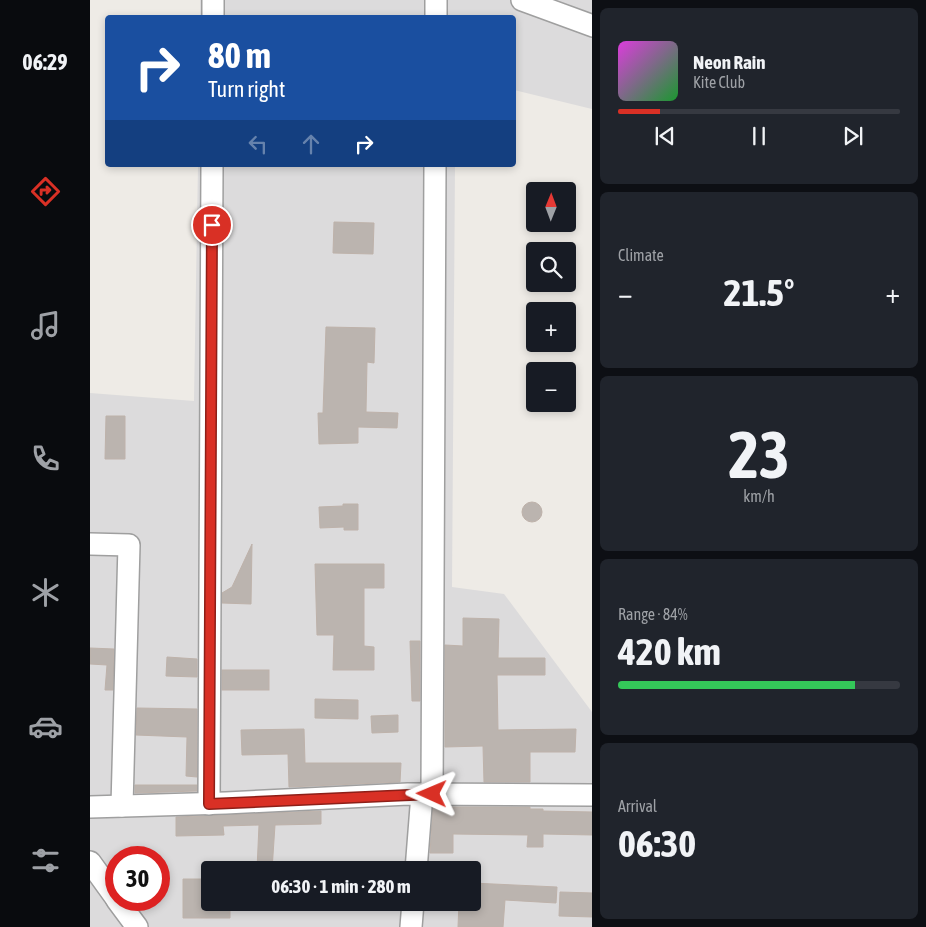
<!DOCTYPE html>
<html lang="en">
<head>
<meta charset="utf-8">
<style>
  :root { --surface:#171b24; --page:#20242c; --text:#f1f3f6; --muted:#9ea1a6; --line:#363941; --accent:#d93025 }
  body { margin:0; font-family:"Asap Condensed",sans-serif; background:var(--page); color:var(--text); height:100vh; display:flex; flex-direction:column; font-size:19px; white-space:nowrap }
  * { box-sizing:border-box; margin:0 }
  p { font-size:16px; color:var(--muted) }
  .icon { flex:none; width:28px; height:28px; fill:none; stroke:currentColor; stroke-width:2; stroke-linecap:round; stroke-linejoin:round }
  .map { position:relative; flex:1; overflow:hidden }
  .details { display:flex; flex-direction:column; gap:8px; padding:8px; background:#0d0f14; width:334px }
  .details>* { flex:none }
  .banner { position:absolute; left:15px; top:15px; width:411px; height:152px; border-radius:5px; box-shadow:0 2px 8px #0003; background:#1a4fa0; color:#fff; overflow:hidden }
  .needle { width:32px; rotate:1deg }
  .controls { position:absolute; left:436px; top:182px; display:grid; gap:10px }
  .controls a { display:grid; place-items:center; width:50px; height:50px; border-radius:5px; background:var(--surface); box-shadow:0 2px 8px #0003; font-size:25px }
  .speed { position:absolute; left:15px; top:846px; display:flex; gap:10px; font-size:25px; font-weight:700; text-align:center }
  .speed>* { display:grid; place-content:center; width:65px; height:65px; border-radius:50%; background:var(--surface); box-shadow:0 2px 8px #0003; line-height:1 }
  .speed .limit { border:8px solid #d22; background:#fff; color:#111 }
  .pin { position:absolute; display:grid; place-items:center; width:42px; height:42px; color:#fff; margin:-21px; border:2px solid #fff; border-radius:50%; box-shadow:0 1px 5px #0007 }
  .me { position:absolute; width:55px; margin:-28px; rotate:271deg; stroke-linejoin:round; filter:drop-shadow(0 0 4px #0008) }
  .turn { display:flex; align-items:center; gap:18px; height:105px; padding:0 20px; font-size:22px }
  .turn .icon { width:65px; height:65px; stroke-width:2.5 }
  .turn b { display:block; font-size:35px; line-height:42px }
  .lanes { display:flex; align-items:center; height:48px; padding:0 20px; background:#0003; justify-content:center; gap:25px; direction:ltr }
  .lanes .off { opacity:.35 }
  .big { font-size:38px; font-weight:700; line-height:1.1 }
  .details .widget { flex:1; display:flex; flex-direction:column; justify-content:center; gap:8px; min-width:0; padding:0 18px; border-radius:8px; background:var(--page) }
  .details .dial { align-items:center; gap:0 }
  .dial b { font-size:65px; line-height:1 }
  .song { display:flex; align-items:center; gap:15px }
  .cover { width:60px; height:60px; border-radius:8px; background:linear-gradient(135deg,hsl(300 70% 55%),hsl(130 70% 35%)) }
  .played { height:5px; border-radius:2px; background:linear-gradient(90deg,var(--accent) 15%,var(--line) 15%) }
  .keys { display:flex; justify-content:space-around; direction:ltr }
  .heat { display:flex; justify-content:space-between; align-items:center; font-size:28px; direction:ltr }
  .charge { height:8px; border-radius:4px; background:linear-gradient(90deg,#34c759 84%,var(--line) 0) }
  .trip { position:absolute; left:111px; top:861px; width:280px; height:50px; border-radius:5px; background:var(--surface); box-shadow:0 2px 8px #0003; font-weight:700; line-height:50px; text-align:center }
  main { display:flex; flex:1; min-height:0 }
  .tabs { display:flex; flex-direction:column; width:90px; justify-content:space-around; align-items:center; background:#090b0e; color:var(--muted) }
  .tabs .icon { width:35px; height:35px }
  .tabs .current { color:var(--accent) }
  .tabs b { font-size:22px; color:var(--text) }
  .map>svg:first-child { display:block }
  .residential { fill:#dcdbdc; fill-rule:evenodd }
  .building { fill:#bbb4af; stroke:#beb2aa }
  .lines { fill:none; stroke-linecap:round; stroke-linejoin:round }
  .minor-casing { stroke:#9f9f9f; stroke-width:24 }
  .minor { stroke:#fff; stroke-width:21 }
  .route-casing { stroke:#8d1f18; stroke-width:12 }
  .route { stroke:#d93025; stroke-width:9 }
</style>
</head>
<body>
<main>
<nav class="tabs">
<b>06:29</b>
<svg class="icon current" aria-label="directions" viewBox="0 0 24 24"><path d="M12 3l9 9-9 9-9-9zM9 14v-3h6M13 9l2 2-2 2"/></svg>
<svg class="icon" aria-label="music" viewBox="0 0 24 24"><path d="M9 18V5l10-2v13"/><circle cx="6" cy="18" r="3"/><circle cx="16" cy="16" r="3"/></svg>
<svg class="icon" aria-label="phone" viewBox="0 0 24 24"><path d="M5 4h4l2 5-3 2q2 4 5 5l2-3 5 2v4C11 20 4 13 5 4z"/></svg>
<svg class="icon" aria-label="climate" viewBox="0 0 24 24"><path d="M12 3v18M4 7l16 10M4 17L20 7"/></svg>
<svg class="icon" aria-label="car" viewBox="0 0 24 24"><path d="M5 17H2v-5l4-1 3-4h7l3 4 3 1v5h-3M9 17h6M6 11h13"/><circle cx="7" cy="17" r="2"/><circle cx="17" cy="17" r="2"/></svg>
<svg class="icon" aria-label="filters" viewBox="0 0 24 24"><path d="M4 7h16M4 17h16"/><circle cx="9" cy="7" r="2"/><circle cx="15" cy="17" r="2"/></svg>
</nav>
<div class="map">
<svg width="503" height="927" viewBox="0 0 503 927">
  <rect width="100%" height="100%" fill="#eeebe6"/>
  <g class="residential">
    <path d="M110,0H502V109L424,90V18H110Z"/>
    <path d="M108,165H365L362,587L414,594L502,712V927H0V393L104,401ZM26,858H69V900H26ZM120,870H382V902H120Z"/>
  </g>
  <g class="building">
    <path d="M244,222L284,223L283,254L243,253Z"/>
    <path d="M236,327L285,328L284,363L277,362L276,412L308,413L307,428L268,427V443L229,444L228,413H233Z"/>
    <path d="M16,416H35V459H15Z"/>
    <circle cx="442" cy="512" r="10"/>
    <path d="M253,504H268V530H254V527L230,528L229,507L253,506Z"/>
    <path d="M162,544L161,604L132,603V593L142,587Z"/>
    <path d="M225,564H294V588H274V646L284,647V670H243L244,635H227Z"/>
    <path d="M373,618L409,619L408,658H455V675H407L408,730L486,729L485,752H440V782H394L393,746L355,747V645L373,646Z"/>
    <path d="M320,641H330V701H322Z"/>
    <path d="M0,648L24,649L23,690H15L17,665L0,664Z"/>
    <path d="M77,657L107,659V677L76,676Z"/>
    <rect x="132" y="670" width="47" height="20"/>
    <path d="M225,699L268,700V719L225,718Z"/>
    <path d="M47,708L107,709V777L96,776L97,737L46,735Z"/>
    <path d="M308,715V732L282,733L281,716Z"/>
    <path d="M214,729L215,763H311L310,782L199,787L198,754L152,755L151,730Z"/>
    <path d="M45,785H107V791L45,793Z"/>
    <path d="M343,807H440V809H453V811L503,812V835L453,834V847H437L438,835L363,834V853H340Z"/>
    <path d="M231,811V824L185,825L182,870L167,869L169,825L133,826L134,835L86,836V817Z"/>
    <path d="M93,879H120V902H140V918H93Z"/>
    <path d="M382,883L467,887L466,903L415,900L413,927H368L369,902H382Z"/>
    <path d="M470,892L503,893V917L469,916Z"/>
  </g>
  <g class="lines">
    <defs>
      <g id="minor">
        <path d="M432,0L503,26"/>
        <path d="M123,18V0"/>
        <path d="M346,18V0"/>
        <path d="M0,544L39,545L32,806"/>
        <path d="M342,794L345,165"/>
        <path d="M119,804L122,165"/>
        <path d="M0,807L136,803L318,794L503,795"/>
        <path d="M0,862L26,898"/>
        <path d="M326,870L332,794"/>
        <path d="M27,900L47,927"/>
        <path d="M321,927L323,902"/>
      </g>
    </defs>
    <use href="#minor" class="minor-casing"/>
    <use href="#minor" class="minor"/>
  </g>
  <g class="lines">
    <defs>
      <path id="route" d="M122,225L119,804L342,794"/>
    </defs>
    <use href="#route" class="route-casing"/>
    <use href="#route" class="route"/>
  </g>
</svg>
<div class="controls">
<a><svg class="needle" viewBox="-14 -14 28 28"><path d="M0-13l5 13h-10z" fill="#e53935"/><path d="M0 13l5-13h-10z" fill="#9ea1a6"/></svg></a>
<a><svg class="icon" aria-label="search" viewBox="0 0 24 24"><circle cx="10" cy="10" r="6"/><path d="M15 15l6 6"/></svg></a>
<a>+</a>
<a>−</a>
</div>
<div class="speed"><div class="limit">30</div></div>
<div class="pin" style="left:122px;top:225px;background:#d93025"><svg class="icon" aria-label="arrive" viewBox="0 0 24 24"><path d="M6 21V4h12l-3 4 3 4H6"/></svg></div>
<svg class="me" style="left:342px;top:794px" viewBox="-20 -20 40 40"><path d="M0-17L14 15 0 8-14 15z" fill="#d93025" stroke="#fff" stroke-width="4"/></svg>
<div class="trip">06:30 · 1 min · 280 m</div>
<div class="banner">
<div class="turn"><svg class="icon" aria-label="right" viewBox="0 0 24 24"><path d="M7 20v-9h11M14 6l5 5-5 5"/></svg><div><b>80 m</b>Turn right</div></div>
<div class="lanes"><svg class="icon off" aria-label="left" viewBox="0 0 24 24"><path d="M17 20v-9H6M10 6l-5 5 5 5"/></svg><svg class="icon off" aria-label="ahead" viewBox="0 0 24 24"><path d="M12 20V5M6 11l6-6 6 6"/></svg><svg class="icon" aria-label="right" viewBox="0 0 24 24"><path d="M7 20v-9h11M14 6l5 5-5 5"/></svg></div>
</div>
</div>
<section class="details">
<div class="widget">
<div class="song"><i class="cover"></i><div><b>Neon Rain</b><p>Kite Club</p></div></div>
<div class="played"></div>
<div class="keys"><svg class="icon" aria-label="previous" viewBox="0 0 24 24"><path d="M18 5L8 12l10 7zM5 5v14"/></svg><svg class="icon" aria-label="pause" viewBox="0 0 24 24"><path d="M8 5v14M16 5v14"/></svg><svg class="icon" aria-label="next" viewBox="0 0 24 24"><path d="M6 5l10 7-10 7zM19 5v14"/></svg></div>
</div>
<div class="widget"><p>Climate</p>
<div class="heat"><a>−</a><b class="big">21.5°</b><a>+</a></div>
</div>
<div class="widget dial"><b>23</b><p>km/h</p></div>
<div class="widget"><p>Range · 84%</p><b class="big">420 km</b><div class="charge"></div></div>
<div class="widget"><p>Arrival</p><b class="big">06:30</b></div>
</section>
</main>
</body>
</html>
